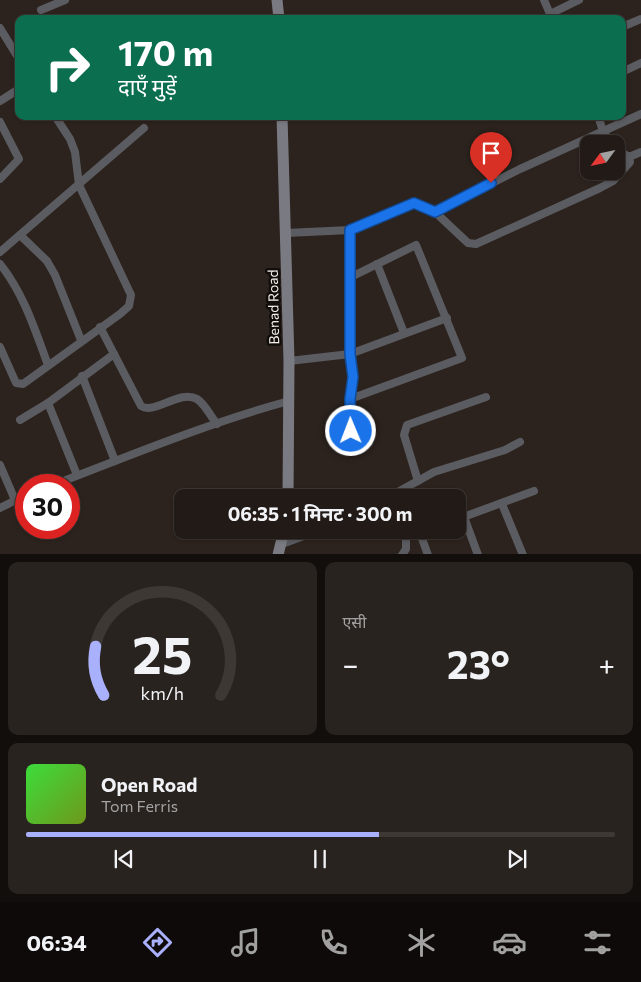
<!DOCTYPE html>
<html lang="hi">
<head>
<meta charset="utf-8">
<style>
  :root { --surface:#211a16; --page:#29231f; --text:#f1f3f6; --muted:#a2a1a1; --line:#3e3835; --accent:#a9b0fc }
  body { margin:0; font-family:Commissioner,"Noto Sans Devanagari",sans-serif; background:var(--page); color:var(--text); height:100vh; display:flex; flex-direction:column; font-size:19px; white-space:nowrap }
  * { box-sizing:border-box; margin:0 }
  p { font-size:16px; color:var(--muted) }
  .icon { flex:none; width:28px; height:28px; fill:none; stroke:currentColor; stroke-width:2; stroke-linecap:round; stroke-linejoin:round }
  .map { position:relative; height:554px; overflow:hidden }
  .sheet { display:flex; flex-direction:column; gap:8px; padding:8px; background:#120e0c; flex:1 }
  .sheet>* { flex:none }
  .banner { position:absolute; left:15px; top:15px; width:611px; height:105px; border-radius:10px; box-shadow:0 1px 4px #0004,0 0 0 1px var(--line); background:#0b6e4f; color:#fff; overflow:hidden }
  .needle { width:32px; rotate:237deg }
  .buttons { position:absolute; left:580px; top:135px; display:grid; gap:10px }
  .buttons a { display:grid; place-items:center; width:45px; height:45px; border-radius:10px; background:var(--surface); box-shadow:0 1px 4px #0004,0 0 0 1px var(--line); font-size:25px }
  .speed { position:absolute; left:15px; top:474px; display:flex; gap:10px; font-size:25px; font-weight:700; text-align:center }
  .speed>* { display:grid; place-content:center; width:65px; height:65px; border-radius:50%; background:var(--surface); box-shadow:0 1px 4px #0004,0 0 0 1px var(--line); line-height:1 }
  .speed .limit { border:8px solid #d22; background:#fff; color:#111 }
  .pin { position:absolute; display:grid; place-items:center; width:42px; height:42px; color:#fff; margin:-51px -21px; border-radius:50% 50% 50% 0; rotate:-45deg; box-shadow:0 0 5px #0007 }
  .pin .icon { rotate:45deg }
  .me { position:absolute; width:55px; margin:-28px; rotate:359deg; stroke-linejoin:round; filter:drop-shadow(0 0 4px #0008) }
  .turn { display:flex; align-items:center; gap:18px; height:105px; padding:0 20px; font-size:22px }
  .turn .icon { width:65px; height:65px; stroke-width:2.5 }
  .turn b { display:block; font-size:35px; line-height:42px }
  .big { font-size:38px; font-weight:700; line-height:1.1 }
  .sheet .card { flex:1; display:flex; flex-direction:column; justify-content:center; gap:8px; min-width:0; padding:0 18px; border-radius:10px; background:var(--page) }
  .sheet .dial { align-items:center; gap:0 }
  .dial svg { height:130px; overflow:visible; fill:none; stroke:var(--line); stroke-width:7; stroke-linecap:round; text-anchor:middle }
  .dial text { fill:var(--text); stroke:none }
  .song { display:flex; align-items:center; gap:15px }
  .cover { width:60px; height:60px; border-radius:8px; background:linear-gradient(135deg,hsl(120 70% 55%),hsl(80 70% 35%)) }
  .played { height:5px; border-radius:2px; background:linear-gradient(90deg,var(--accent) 60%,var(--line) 60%) }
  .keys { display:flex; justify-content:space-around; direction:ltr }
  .heat { display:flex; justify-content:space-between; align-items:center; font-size:28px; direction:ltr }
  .sheet .tiles { flex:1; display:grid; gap:8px; grid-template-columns:1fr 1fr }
  .card:last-child { grid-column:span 2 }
  .trip { position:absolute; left:174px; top:489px; width:292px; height:50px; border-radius:10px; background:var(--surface); box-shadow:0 1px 4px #0004,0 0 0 1px var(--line); font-weight:700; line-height:50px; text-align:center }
  .tabs { display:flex; height:80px; justify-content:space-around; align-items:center; background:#0d0a09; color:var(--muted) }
  .tabs .icon { width:35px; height:35px }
  .tabs .on { color:var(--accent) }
  .tabs b { font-size:22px; color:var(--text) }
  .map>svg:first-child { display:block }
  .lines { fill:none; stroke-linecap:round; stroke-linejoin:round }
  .street { stroke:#5b5c61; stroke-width:8 }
  .secondary { stroke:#7a7b82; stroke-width:11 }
  .route-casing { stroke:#114b97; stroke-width:12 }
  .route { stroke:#1a73e8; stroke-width:9 }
  .labels { text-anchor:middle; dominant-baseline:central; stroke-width:5; stroke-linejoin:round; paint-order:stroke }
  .street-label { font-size:14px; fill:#f5efeb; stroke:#110d0b }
</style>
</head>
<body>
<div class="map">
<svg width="641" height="555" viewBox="0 0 641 555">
  <rect width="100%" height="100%" fill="#2c231e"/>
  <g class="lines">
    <g class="street">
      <path d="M544,0L550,14"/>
      <path d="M41,10L65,0"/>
      <path d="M552,19L550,14L579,0"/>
      <path d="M622,27L641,19"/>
      <path d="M0,28L19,59"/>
      <path d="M622,72L641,63"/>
      <path d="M0,101L19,89"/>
      <path d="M598,116L603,131L612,144"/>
      <path d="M0,122L19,159L0,179"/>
      <path d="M629,157L641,152"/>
      <path d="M435,212L468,243L476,244L600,188L613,181L630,162L629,157L616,149"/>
      <path d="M350,230L414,203L435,212L520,169L641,114"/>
      <path d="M286,233L350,230V354L447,318"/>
      <path d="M20,235L47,261L55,275L81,340"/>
      <path d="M0,252L144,128"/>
      <path d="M0,264C24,294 35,330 48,365"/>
      <path d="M377,264L404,333"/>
      <path d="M100,327L141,406C155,415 180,389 197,399C205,404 211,417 217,424"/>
      <path d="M0,347L16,383L23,384L120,314L129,306L131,295L79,185L75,152L70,139L55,116"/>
      <path d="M289,361L350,354C353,380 350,405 351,431"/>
      <path d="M82,376L115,461"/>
      <path d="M350,399L462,358L416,245L351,277"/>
      <path d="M48,403L77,475"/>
      <path d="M20,420L48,403L114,354"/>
      <path d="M0,465L15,500"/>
      <path d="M418,481L404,435L407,425L486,397"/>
      <path d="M53,485C131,455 208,423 289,401"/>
      <path d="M387,498L434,472L505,450L520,442"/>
      <path d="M502,504L523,555"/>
      <path d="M0,508L26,495"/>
      <path d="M464,517L478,555"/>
      <path d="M458,519L534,491"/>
      <path d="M402,530L406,536L428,530"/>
      <path d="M420,533L428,555"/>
      <path d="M282,544L320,530"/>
      <path d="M402,555L406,549V536"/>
    </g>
    <g class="secondary">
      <path d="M277,0L279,19"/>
      <path d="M282,116L289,361L288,498"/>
      <path d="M278,555L284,530"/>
    </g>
  </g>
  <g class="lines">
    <defs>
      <path id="route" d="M351,431L350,399L353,377L350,354V230L414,203L435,212L491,183"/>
    </defs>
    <use href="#route" class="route-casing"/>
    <use href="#route" class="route"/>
  </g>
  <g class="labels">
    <g class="street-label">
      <text transform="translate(273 307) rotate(-91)">Benad Road</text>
    </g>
  </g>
</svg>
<div class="buttons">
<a><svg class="needle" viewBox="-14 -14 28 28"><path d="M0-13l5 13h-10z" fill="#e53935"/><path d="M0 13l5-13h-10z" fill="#a2a1a1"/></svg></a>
</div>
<div class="speed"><div class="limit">30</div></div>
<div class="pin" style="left:491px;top:183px;background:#d93025"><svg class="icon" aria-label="arrive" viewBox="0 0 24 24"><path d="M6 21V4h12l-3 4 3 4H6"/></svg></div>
<svg class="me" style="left:351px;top:431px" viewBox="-20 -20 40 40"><circle r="17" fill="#1a73e8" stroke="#fff" stroke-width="3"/><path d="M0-11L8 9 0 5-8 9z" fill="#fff"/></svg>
<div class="trip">06:35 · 1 मिनट · 300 m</div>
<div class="banner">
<div class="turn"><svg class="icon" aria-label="right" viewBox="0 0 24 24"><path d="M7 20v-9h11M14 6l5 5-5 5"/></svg><div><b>170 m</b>दाएँ मुड़ें</div></div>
</div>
</div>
<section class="sheet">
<div class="tiles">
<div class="card dial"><svg viewBox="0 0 100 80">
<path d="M14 69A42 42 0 1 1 86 69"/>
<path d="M14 69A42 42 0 0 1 9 39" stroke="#a9b0fc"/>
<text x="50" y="56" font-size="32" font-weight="700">25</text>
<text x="50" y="72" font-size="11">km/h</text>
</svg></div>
<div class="card"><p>एसी</p>
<div class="heat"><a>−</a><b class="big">23°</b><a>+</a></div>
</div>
<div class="card">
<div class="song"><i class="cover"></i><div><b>Open Road</b><p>Tom Ferris</p></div></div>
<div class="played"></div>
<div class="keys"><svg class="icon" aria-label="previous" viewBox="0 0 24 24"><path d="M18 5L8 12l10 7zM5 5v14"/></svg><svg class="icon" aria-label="pause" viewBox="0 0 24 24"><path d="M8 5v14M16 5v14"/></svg><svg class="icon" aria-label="next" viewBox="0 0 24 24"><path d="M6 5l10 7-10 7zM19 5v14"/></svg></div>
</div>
</div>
</section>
<nav class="tabs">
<b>06:34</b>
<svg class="icon on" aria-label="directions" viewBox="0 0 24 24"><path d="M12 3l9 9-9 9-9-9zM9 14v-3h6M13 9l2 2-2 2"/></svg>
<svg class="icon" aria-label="music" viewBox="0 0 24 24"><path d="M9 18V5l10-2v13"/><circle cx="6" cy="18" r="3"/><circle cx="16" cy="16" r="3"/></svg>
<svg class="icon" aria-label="phone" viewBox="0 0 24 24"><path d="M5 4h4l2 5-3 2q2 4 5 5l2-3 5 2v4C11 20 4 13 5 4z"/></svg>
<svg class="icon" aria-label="climate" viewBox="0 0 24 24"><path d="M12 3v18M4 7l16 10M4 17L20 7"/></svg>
<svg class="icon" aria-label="car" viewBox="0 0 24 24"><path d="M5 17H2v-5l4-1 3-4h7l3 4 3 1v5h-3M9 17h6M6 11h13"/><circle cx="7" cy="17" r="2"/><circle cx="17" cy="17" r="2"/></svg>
<svg class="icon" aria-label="filters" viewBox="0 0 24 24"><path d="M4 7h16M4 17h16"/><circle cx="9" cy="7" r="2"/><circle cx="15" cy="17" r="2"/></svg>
</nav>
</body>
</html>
